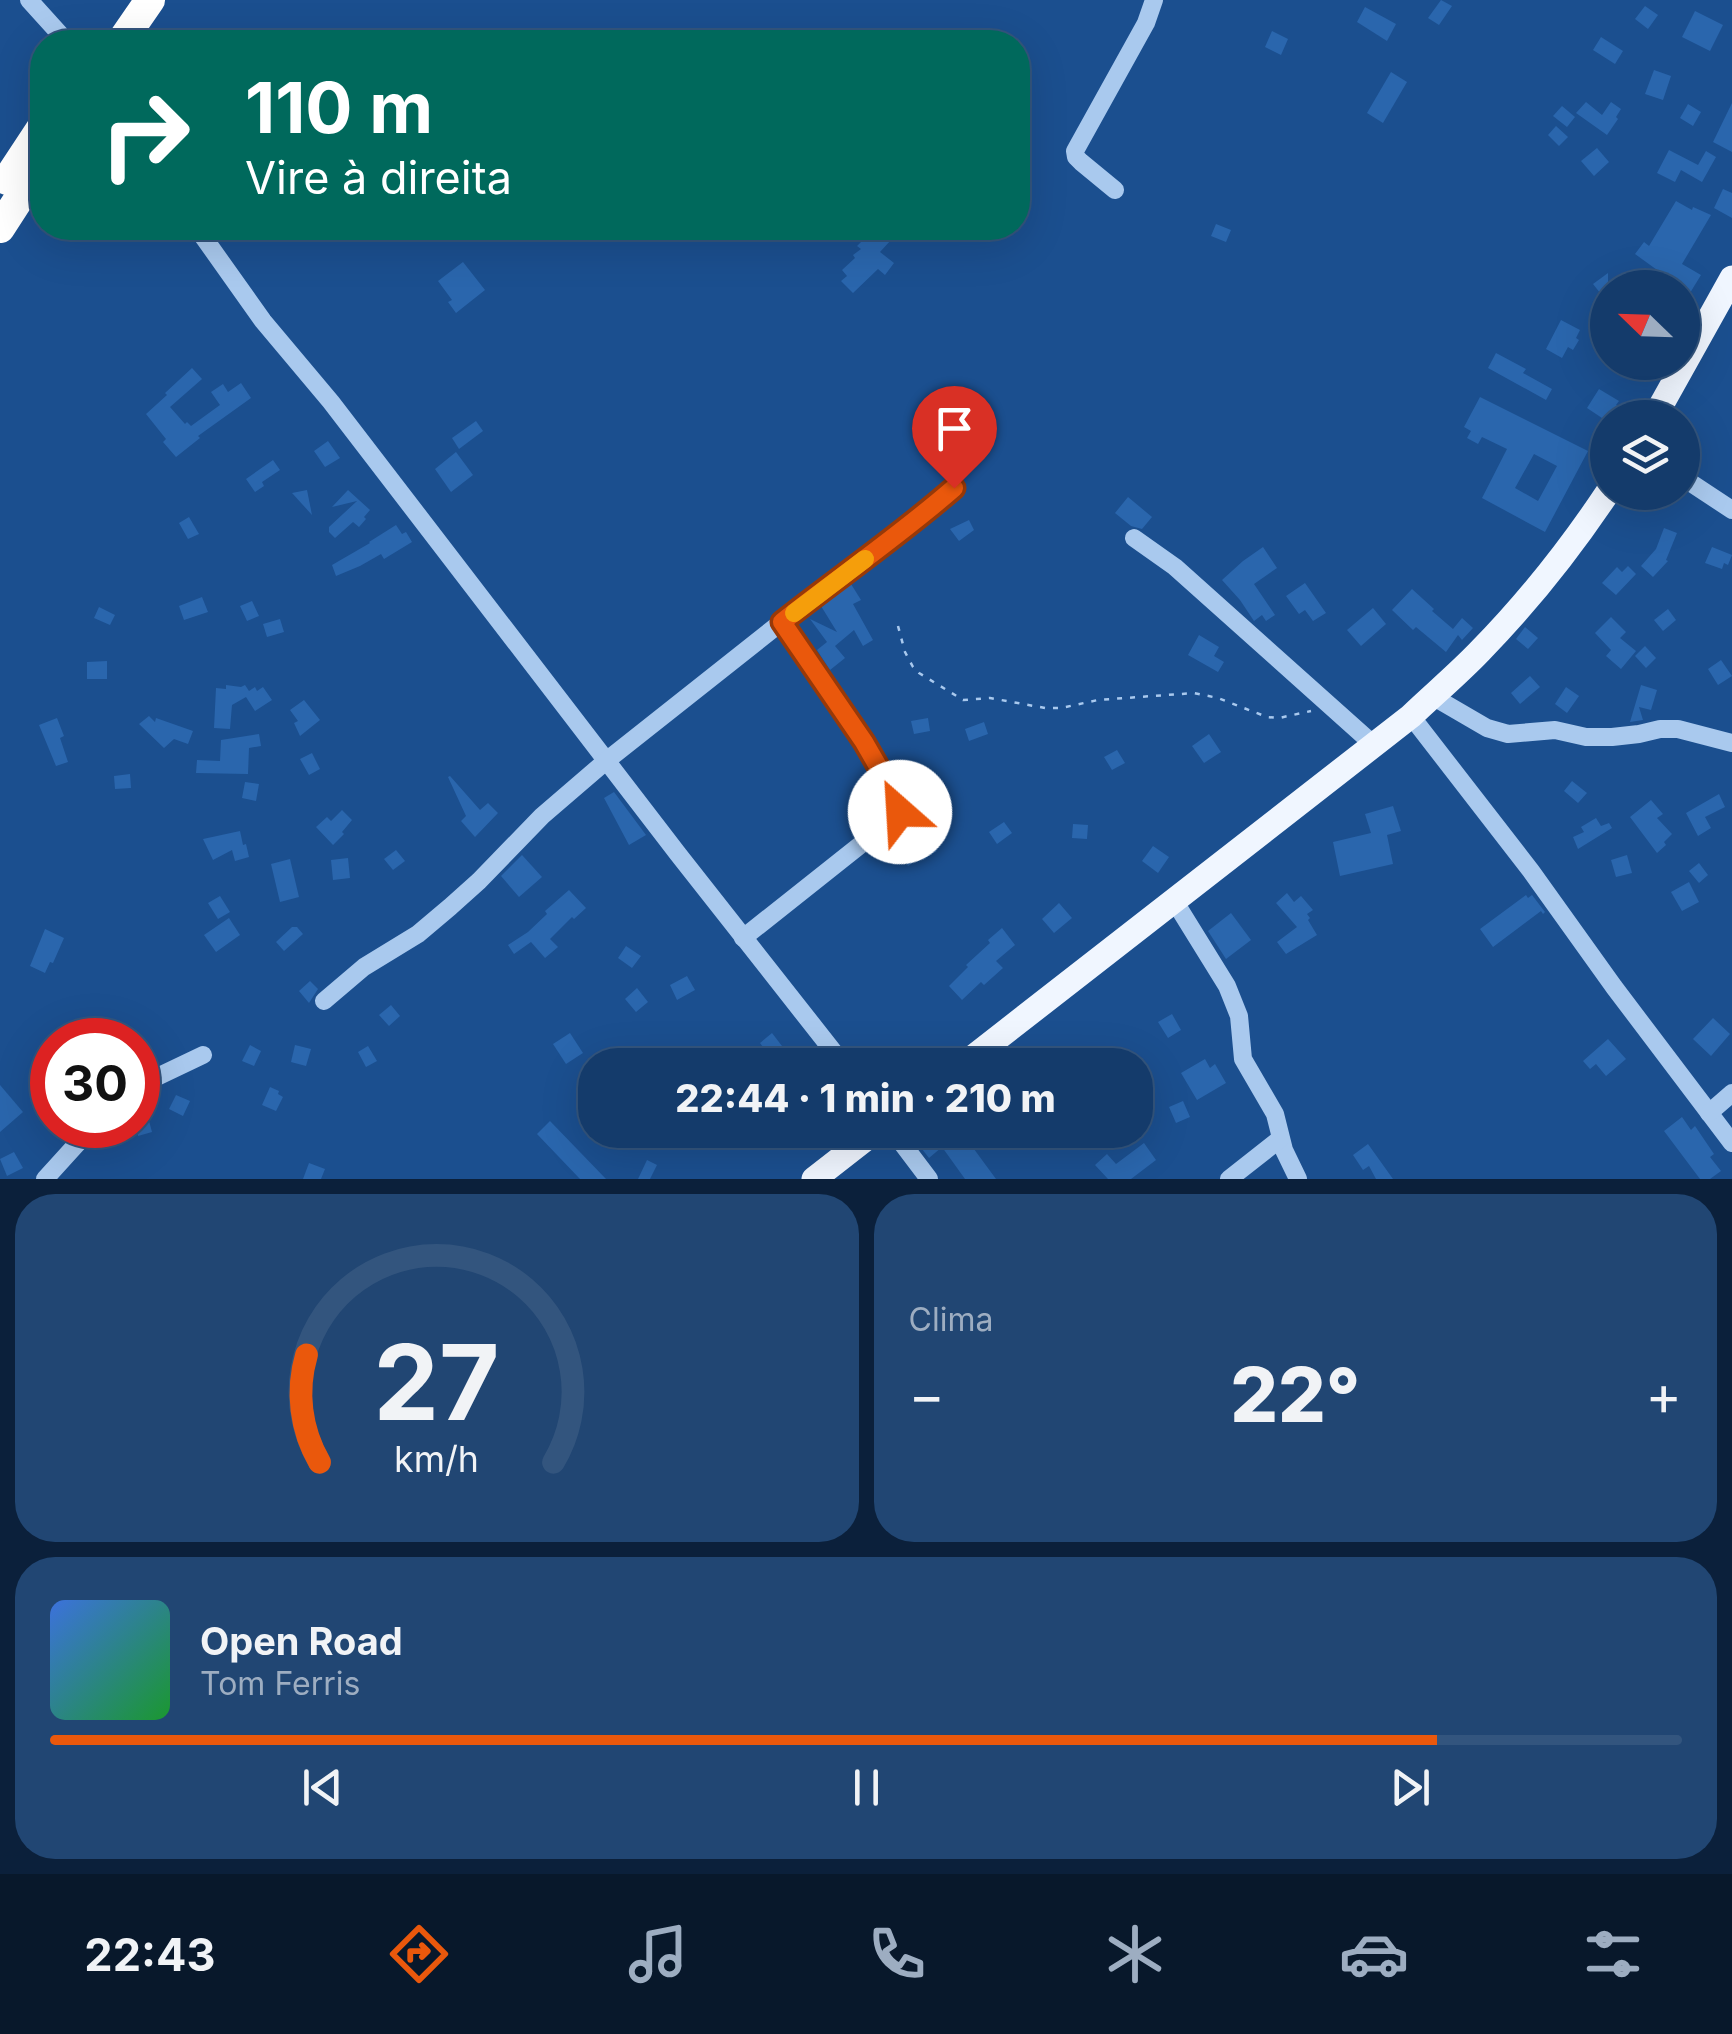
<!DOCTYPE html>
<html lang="pt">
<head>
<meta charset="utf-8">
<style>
  :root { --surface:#143b6b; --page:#214673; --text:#f1f3f6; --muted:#9dadc1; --line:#33557e; --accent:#ea580c }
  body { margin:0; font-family:Inter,sans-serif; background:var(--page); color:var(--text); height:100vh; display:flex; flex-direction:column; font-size:38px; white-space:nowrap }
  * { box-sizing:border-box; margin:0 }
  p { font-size:32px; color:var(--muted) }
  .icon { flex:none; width:55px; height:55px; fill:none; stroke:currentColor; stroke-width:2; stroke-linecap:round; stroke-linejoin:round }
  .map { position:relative; height:1179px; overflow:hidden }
  .details { display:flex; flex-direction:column; gap:15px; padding:15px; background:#0b203b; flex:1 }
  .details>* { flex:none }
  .guide { position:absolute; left:30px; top:30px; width:1000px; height:210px; border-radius:40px; box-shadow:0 10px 40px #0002,0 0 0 2px var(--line); background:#00695c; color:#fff; overflow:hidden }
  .needle { width:65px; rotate:293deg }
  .buttons { position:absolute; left:1590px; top:270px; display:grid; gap:20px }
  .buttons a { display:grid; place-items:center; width:110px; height:110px; border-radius:50%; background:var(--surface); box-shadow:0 10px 40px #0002,0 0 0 2px var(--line); font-size:50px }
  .speed { position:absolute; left:30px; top:1018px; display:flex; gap:20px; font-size:50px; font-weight:700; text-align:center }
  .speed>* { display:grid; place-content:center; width:130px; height:130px; border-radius:50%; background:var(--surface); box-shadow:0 10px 40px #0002,0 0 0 2px var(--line); line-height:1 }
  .speed .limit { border:15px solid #d22; background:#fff; color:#111 }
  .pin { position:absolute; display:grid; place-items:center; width:85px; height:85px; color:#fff; margin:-102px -42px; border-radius:50% 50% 50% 0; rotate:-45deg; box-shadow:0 0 10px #0007 }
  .pin .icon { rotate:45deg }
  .me { position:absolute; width:110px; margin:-55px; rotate:334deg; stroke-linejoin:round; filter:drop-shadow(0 0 8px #0008) }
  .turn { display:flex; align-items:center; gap:35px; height:210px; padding:0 50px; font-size:45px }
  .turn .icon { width:130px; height:130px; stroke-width:2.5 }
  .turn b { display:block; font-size:70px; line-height:85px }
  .big { font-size:75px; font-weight:800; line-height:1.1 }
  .details .widget { flex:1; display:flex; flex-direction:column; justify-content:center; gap:15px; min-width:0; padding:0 35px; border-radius:40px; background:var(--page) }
  .details .dial { align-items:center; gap:0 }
  .dial svg { height:260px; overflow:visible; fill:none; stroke:var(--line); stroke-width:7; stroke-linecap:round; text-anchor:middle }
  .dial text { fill:var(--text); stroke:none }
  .song { display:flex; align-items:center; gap:30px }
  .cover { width:120px; height:120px; border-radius:15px; background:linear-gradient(135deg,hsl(220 70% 55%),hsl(130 70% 35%)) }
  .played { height:10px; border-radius:5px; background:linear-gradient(90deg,var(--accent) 85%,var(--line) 85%) }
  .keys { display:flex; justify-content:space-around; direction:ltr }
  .heat { display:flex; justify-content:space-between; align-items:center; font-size:55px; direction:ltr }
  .details .tiles { flex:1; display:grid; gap:15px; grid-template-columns:1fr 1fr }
  .widget:last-child { grid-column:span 2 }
  .trip { position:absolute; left:578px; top:1048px; width:575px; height:100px; border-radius:40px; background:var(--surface); box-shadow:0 10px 40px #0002,0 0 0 2px var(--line); font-weight:800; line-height:100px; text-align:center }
  .tabs { display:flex; height:160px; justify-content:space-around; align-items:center; background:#08182b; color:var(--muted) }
  .tabs .icon { width:70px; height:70px }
  .tabs .current { color:var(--accent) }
  .tabs b { font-size:45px; color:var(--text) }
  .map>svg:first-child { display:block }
  .building { fill:#2a66ad; fill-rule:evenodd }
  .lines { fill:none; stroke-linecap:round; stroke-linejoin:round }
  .path { stroke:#a9c9ee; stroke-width:2.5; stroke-dasharray:5 8; stroke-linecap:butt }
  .minor { stroke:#a9c9ee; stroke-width:18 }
  .major { stroke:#f0f6ff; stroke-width:25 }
  .highway { stroke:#fff; stroke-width:30 }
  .route-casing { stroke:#983908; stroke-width:25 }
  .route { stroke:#ea580c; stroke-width:18 }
  .slow { stroke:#f59e0b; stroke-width:18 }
</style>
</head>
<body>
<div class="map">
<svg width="1732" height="1179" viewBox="0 0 1732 1179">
  <rect width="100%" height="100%" fill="#1b4f8f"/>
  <g class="building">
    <path d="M1441,0L1452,6L1439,25L1428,18Z"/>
    <path d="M1645,6L1658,15L1648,29L1635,19Z"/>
    <path d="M1365,7L1396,24L1387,41L1357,22Z"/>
    <path d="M1695,11L1723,25L1710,51L1682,37Z"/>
    <path d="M1272,31L1288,39L1281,55L1265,47Z"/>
    <path d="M1601,37L1623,51L1615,64L1593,50Z"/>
    <path d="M1654,70L1671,76L1663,100L1645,94Z"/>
    <path d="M1391,72L1407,82L1383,123L1367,113Z"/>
    <path d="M1586,102L1602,115L1611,102L1621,109L1616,117L1618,119L1607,135L1576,113Z"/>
    <path d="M1732,103V152L1713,142Z"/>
    <path d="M1688,104L1701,112L1693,126L1680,118Z"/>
    <path d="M1562,106L1575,117L1567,127L1553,116Z"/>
    <path d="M1556,126L1568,137L1559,146L1548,135Z"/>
    <path d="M1597,148L1609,162L1594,176L1581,161Z"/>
    <path d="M1669,150L1698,165L1706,151L1716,157L1702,182L1681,170L1675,182L1657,173Z"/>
    <path d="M1723,189L1732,193V218L1714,208Z"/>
    <path d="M1676,201L1692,210L1693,207L1711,215L1682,264L1701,275L1682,306V288H1657L1664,275L1635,254L1644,242L1649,246Z"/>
    <path d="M1216,224L1231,230L1226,242L1211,236Z"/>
    <path d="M866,228H877L891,240L880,252L894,263L885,275L878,269L853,293L841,281L847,276L842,270L855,258L853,255L861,249L857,246L863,240L859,236Z"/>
    <path d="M463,262L485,290L456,313L448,302L452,300L438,281Z"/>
    <path d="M1608,273V303L1593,284Z"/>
    <path d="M1561,320L1580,330L1576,338L1579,340L1573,350L1568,347L1562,358L1546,349Z"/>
    <path d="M1496,353L1526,369L1523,373L1552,389L1546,400L1488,368Z"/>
    <path d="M192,368L202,379L170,407L185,424L187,422L191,426L220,405L211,392L223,384L228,392L241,383L251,398L198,436L200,438L176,457L163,442L166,439L146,414L167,395L165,393Z"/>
    <path d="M1599,389L1619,401L1616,405L1626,410L1621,418H1602L1587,408Z"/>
    <path d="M1480,397L1588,451L1545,532L1482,498L1507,449L1482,437L1478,444L1467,438L1471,431L1464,427ZM1534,454L1557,466L1538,501L1515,488Z"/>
    <path d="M476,421L483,431L459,449L452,438Z"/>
    <path d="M328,441L340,458L325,467L314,451Z"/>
    <path d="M456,452L473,475L451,492L435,469Z"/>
    <path d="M273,460L280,470L262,482L264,486L255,492L246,479Z"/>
    <path d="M307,490L312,515L292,493Z"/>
    <path d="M348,490L370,510L364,517L366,519L359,527L353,522L335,538L329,532V527L357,501L332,507Z"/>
    <path d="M1128,497L1152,517L1142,529L1131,526L1115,513Z"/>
    <path d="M189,517L199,534L188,539L179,523Z"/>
    <path d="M969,520L974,530L959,541L950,529Z"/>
    <path d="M396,525L402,534L406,532L412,542L384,559L381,554L360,566L336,576L332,565L370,543L369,542Z"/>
    <path d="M1664,528L1677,533L1666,560L1668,561L1653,577L1641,566L1656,549Z"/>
    <path d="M1263,547L1277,568L1254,584L1275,615L1266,621L1262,615L1254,621L1240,600L1222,580L1243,561Z"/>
    <path d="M1712,547L1732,555L1728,565L1724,563L1722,569L1705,563Z"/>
    <path d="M1628,566L1636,574L1616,595L1602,583L1617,567L1622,572Z"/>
    <path d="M1305,583L1326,613L1313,621L1305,610L1299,614L1286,596Z"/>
    <path d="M851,584L861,600L853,604L873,640L863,646L854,630L835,646L845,658L830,670L817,650L827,642L810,619L837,632L821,606Z"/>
    <path d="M1412,589L1434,609L1432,611L1453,629L1462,618L1473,628L1462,640L1458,635L1446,652L1416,627L1413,630L1392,610Z"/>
    <path d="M202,597L208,612L184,620L179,606Z"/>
    <path d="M252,601L259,616L247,621L240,606Z"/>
    <path d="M99,607L115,615L110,625L94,618Z"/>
    <path d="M1373,608L1386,624L1361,646L1347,630Z"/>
    <path d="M1668,609L1676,620L1663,631L1654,620Z"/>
    <path d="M1611,617L1626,632L1620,638L1636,651L1621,669L1606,656L1611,650L1595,633Z"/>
    <path d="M280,619L284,632L267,637L263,624Z"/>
    <path d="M1525,627L1538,638L1528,649L1516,639Z"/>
    <path d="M1199,635L1219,647L1214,656L1224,662L1218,672L1188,655Z"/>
    <path d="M1645,646L1656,658L1646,668L1635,656Z"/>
    <path d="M1721,660L1732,676L1718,685L1708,669Z"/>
    <path d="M107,661V679H87V662Z"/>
    <path d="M1530,676L1540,687L1520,704L1511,693Z"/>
    <path d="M226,685L241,687L245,685L249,691L255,687L257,691L263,687L272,700L255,711L246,697L232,705L230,729L214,728L216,688L226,689Z"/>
    <path d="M1641,685L1657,690L1651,710L1639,707L1643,720L1630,722Z"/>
    <path d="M1566,687L1579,696L1567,713L1555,704Z"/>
    <path d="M304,700L320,720L300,736L294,723L298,721L290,710Z"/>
    <path d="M149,716L155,722L156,718L193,731L188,744L174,739L164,748L139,724Z"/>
    <path d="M57,718L64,736L60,738L68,762L56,766L39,725Z"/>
    <path d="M928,718L930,731L914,734L911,721Z"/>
    <path d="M984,722L988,734L969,741L965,729Z"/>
    <path d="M259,734L261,746L249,748L248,774L196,773L197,760L220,761L221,740Z"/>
    <path d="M1209,734L1221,752L1204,763L1192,746Z"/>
    <path d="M1117,750L1125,763L1112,770L1104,757Z"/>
    <path d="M312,753L320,769L309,775L300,759Z"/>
    <path d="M130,774L131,788L115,789L114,776Z"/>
    <path d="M450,776L480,810L488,803L498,813L475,837L461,821L466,816L448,777Z"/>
    <path d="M1572,781L1587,793L1578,803L1564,791Z"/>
    <path d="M245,782L259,784L256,801L242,798Z"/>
    <path d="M614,792L646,835L629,845L604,798Z"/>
    <path d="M1719,794L1725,807L1705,817L1711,828L1698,836L1686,813Z"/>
    <path d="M1651,800L1663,814L1657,818L1672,834L1664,842L1666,845L1657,853L1630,817Z"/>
    <path d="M1393,806L1401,831L1387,835L1393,864L1340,876L1333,842L1371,833L1365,814Z"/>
    <path d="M342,810L352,820L342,832L344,834L333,845L316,827L327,817L331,821Z"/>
    <path d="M914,815L937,851L923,860L922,857L908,866L890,838L906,825Z"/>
    <path d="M1596,818L1601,826L1609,823L1612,828L1578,849L1573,837L1584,832L1581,827Z"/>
    <path d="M1004,822L1012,833L997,844L989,832Z"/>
    <path d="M1073,824L1088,825L1087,839L1072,838Z"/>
    <path d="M240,831L243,845L246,844L249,857L235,861L232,850L213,860L203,839Z"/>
    <path d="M1153,846L1169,857L1158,873L1142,861Z"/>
    <path d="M396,850L405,861L393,870L384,859Z"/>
    <path d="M522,855L542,877L519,897L501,876Z"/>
    <path d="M1627,855L1632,873L1616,877L1611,860Z"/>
    <path d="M348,858L350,878L333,880L331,860Z"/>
    <path d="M290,859L299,897L280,902L271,864Z"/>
    <path d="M1699,863L1708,875L1699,883L1689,871Z"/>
    <path d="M1689,882L1699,902L1682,911L1671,892Z"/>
    <path d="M569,890L586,908L574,919L572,917L550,939L558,947L545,958L531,942L514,954L508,945L528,932L547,914L545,911Z"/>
    <path d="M1287,893L1294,902L1301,896L1313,910L1307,914L1310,918L1308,920L1317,935L1286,954L1277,942L1297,927L1276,903Z"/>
    <path d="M1526,895L1528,898L1532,895L1545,912L1543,914L1541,911L1493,947L1480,929Z"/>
    <path d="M220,896L230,912L218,919L208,903Z"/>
    <path d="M1059,903L1072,918L1054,933L1042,919Z"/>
    <path d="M1231,913L1251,940L1226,959L1208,931Z"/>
    <path d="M229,918L240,935L216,952L204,935Z"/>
    <path d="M292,927H297L303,934L284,951L276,942Z"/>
    <path d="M1002,928L1015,945L996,961L1003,968L984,985L981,982L962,1000L949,986L968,967L966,965L990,943L988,940Z"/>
    <path d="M45,929L64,938L53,963L50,962L45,973L30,966Z"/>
    <path d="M626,946L641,956L632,968L618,958Z"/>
    <path d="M687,976L695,990L677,1000L670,985Z"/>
    <path d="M310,981L318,989L309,1003L299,991Z"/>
    <path d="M637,988L648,1002L636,1012L625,999Z"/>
    <path d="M391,1005L400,1016L389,1026L379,1015Z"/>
    <path d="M1172,1014L1181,1030L1168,1038L1158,1022Z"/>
    <path d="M1713,1018L1730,1034L1711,1056L1693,1039Z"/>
    <path d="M570,1033L583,1053L566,1064L553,1044Z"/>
    <path d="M772,1033L782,1046L769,1055L760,1043Z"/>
    <path d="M1608,1039L1626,1059L1606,1076L1596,1064L1590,1069L1583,1061Z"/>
    <path d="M250,1045L261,1051L254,1066L242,1061Z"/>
    <path d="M295,1045L311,1049L306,1066L291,1062Z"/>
    <path d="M368,1046L377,1061L366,1067L358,1052Z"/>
    <path d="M709,1051L718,1065H688Z"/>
    <path d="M1205,1059L1210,1068L1215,1064L1226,1083L1197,1100L1181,1073Z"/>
    <path d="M0,1085L23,1112L0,1132Z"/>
    <path d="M270,1087L279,1091L278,1094L283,1097L276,1111L262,1105Z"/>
    <path d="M176,1095L190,1101L183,1116L169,1109Z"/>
    <path d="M1183,1101L1190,1117L1176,1123L1169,1107Z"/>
    <path d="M148,1117L152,1132L138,1136V1120Z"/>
    <path d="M1682,1117L1691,1130L1695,1126L1714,1154L1710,1157L1721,1171L1710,1179H1700L1664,1131Z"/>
    <path d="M550,1121L606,1179H580L537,1134Z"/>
    <path d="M928,1130H960L996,1179H965L942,1147L929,1158L915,1140Z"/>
    <path d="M1144,1143L1156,1160L1131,1179H1108L1095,1165L1107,1154L1116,1164Z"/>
    <path d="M1368,1144L1393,1179H1376L1369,1166L1363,1170L1353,1155Z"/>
    <path d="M14,1152L23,1168L7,1176L0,1159Z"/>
    <path d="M647,1160L657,1165L650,1179H638Z"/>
    <path d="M309,1163L325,1169L321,1179H303Z"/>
  </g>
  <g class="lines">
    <path class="path" d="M898,626L905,652L913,667L919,673L963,700L990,698L1045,708H1061L1098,700L1194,693L1218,698L1267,717L1279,718L1311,711"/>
    <g class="minor">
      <path d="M29,0L67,42"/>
      <path d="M1115,190L1081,162L1076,157L1075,151L1146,23L1154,0"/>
      <path d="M197,228L263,321L331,402L678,854L844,1065"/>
      <path d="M1682,477L1732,510"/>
      <path d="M1134,538L1175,567L1374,745"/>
      <path d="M1432,696L1487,728L1508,734L1555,730L1586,737H1612L1639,734L1660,729H1678L1732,743"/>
      <path d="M1411,716L1531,871L1614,987L1732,1143"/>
      <path d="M1175,902L1227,986L1239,1016L1243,1059L1275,1114L1284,1150L1298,1179"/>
      <path d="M743,938L898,815L902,808L864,742L782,622"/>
      <path d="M324,1001L364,967L418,934L450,907L479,881L542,816L606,761L831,583L909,527L953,488"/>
      <path d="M138,1086L203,1055"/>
      <path d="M1709,1113L1732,1093"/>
      <path d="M892,1130L929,1179"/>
      <path d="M45,1179L94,1125"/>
      <path d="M1229,1179L1280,1139"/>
    </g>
    <g class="major">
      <path d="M1654,418L1732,278"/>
      <path d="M963,1065L1411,716C1434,694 1458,674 1480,651C1527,603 1570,549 1608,492"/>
      <path d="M814,1179L877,1130"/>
    </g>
    <g class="highway">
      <path d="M121,42L150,0"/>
      <path d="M7,180L42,127"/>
      <path d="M0,228L42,163"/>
    </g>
  </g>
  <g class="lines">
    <defs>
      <path id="route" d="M900,812L902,808L864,742L782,622C839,577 899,536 954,488"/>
    </defs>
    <use href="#route" class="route-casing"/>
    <use href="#route" class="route"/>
    <path class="slow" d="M794,613L865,559"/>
  </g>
</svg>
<div class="buttons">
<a><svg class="needle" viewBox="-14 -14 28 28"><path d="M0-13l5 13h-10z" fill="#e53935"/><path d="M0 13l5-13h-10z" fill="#9dadc1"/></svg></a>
<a><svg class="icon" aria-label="layers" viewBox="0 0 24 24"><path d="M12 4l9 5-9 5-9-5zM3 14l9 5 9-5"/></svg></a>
</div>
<div class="speed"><div class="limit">30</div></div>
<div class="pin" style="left:954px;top:488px;background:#d93025"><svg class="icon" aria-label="arrive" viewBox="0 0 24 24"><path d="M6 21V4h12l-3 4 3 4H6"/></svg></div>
<svg class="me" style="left:900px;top:812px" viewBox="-20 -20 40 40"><circle r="19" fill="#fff"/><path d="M0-13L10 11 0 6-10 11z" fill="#ea580c"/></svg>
<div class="trip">22:44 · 1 min · 210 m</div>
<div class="guide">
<div class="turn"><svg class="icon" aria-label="right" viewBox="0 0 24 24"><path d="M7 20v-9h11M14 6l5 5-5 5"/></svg><div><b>110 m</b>Vire à direita</div></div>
</div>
</div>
<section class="details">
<div class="tiles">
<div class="widget dial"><svg viewBox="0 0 100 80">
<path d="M14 69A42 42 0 1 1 86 69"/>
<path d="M14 69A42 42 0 0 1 10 36" stroke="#ea580c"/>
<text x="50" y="56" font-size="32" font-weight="700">27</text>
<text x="50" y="72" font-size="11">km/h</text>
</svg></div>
<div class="widget"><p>Clima</p>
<div class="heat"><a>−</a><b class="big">22°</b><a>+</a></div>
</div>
<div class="widget">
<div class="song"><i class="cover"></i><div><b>Open Road</b><p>Tom Ferris</p></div></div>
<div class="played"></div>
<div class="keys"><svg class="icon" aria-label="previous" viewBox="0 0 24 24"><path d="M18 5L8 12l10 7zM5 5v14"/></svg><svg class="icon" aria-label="pause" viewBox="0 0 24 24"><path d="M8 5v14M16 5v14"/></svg><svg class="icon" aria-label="next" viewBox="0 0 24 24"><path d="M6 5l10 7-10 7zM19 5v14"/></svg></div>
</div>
</div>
</section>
<nav class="tabs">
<b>22:43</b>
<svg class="icon current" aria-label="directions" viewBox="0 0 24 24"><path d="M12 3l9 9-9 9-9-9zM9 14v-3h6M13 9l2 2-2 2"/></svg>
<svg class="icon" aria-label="music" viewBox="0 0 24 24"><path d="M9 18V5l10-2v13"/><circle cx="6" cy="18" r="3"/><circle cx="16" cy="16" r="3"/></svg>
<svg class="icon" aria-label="phone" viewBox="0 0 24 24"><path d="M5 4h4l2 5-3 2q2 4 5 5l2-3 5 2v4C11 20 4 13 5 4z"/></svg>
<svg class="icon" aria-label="climate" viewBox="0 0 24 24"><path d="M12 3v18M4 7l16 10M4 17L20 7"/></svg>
<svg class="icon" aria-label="car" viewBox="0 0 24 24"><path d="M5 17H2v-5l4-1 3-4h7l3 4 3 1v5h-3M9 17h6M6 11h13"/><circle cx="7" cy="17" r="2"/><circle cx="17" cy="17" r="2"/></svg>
<svg class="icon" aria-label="filters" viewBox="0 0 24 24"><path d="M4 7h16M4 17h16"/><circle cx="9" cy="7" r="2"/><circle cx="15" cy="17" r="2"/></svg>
</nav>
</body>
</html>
